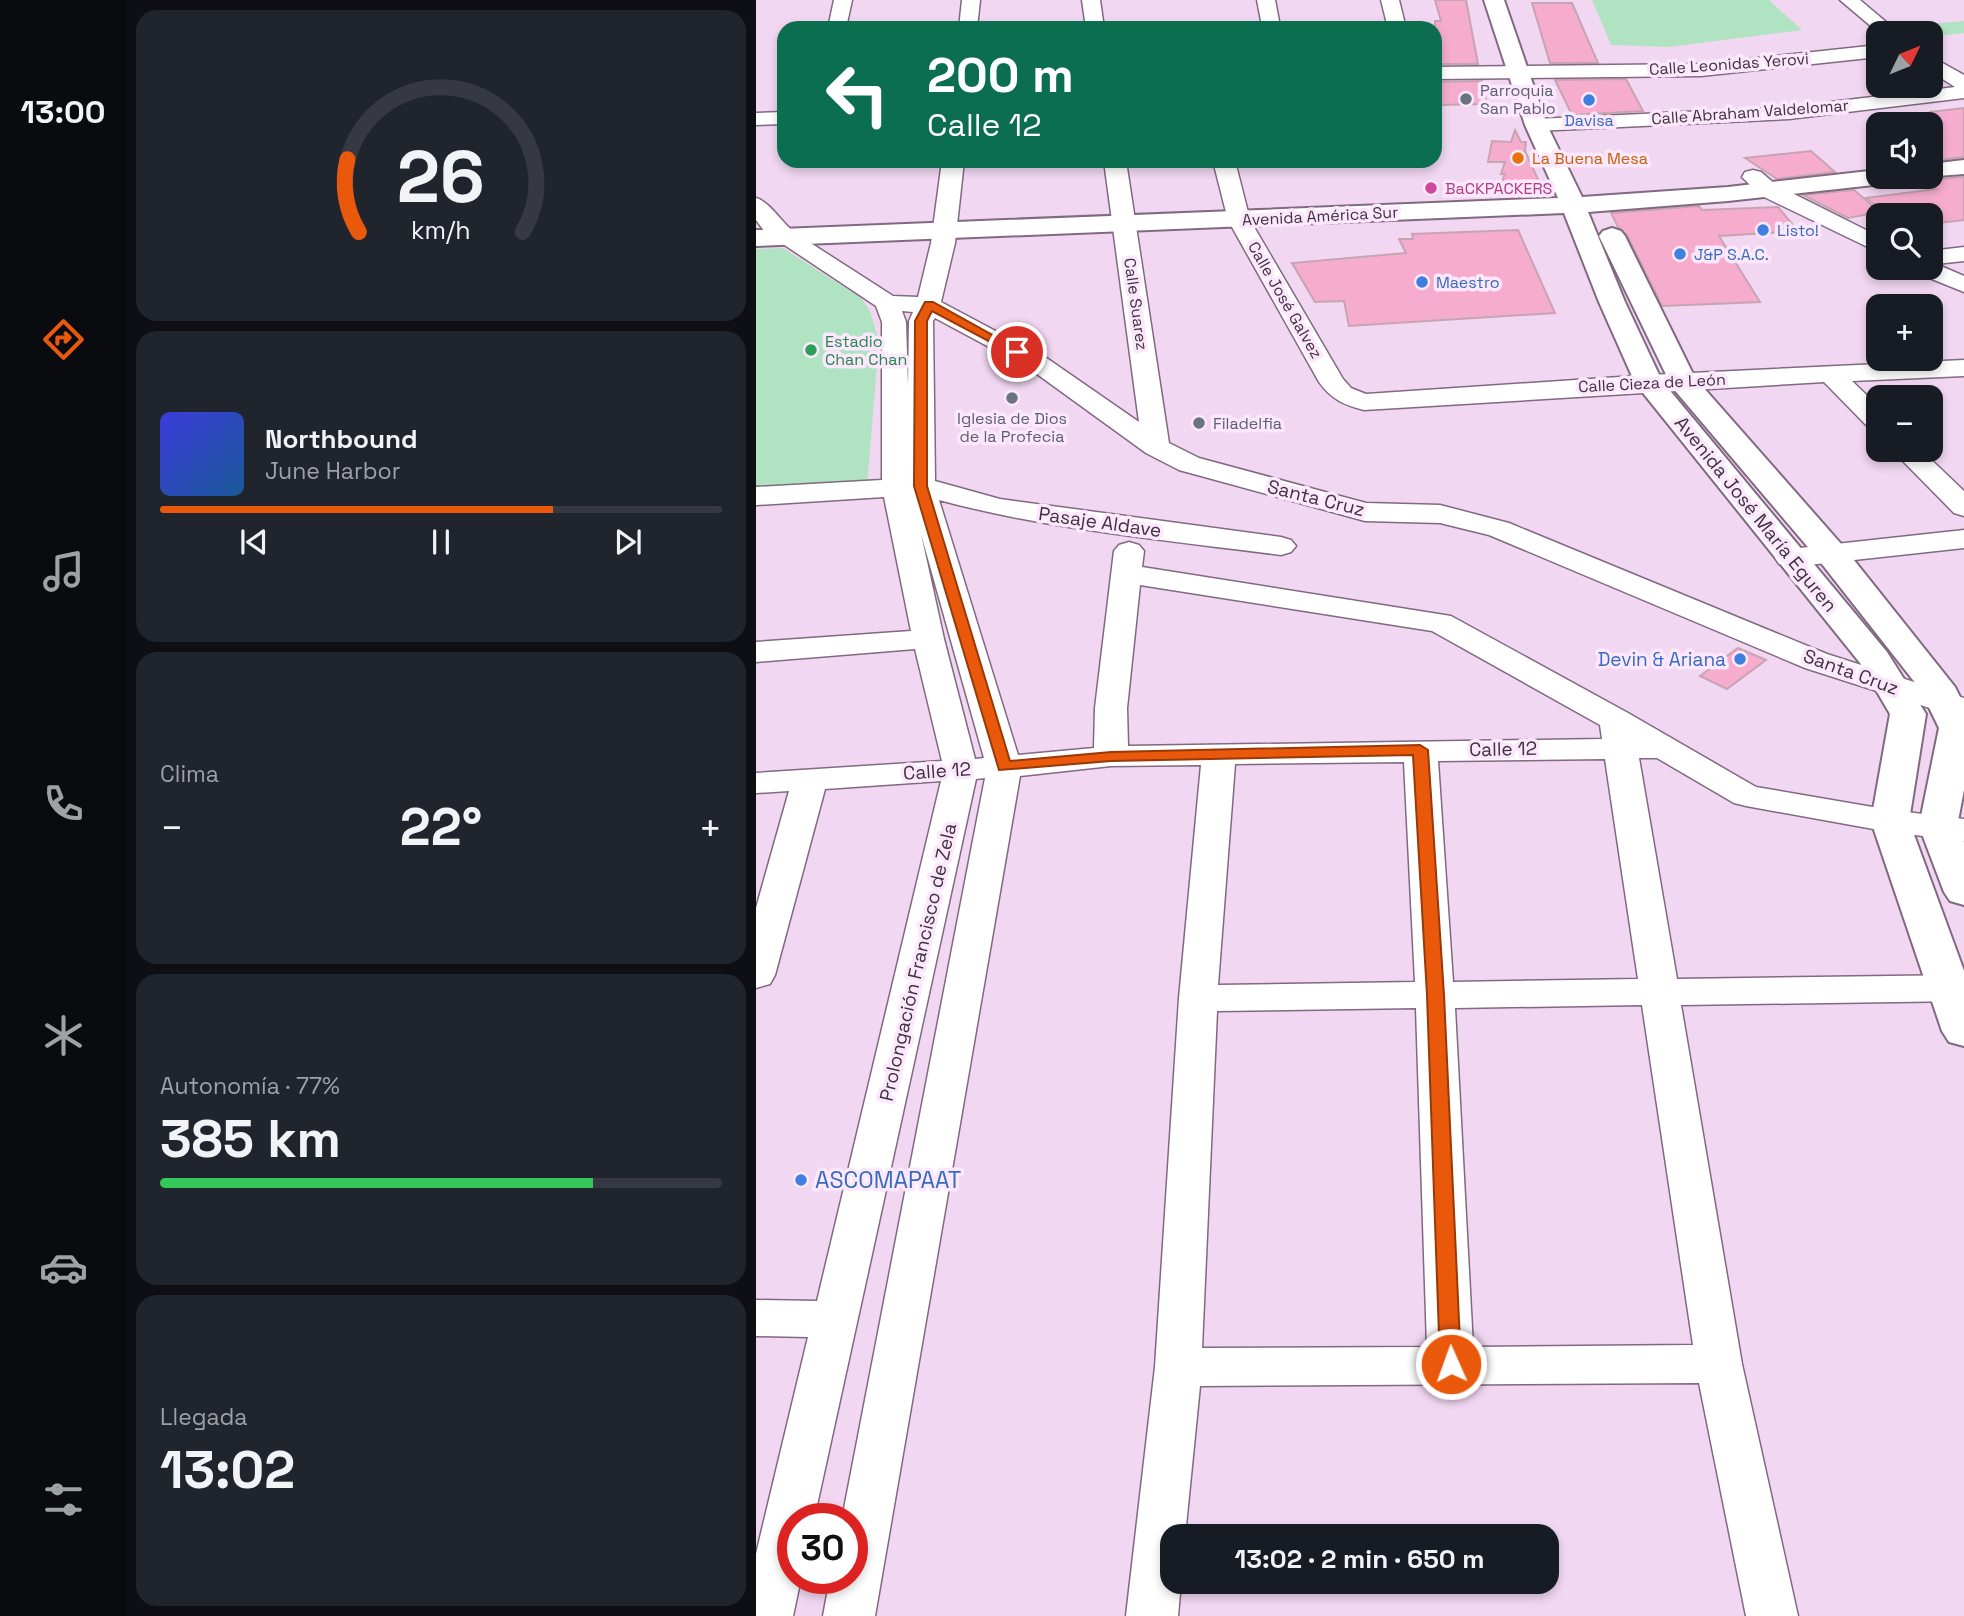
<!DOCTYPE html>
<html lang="es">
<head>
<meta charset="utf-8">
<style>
  :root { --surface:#171b24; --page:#20242c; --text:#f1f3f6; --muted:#9ea1a6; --line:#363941; --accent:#ea580c }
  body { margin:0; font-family:"Space Grotesk",sans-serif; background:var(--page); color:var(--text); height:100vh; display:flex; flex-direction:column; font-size:26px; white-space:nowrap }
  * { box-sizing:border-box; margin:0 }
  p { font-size:23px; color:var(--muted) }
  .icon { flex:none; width:38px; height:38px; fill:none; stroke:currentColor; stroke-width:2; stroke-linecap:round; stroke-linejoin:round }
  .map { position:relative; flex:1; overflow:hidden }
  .panel { display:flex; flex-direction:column; gap:10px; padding:10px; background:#0d0f14; width:630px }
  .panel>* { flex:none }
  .top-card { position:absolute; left:21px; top:21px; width:665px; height:147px; border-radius:21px; box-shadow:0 4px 10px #0003; background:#0b6e4f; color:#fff; overflow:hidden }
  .needle { width:46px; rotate:47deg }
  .buttons { position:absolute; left:1110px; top:21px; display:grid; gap:14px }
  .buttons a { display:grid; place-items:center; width:77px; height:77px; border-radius:14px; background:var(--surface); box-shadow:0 4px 10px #0003; font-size:35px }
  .speed { position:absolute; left:21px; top:1503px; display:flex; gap:14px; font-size:35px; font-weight:700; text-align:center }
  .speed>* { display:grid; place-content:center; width:91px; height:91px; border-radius:50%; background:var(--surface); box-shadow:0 4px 10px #0003; line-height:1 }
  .speed .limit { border:10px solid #d22; background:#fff; color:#111 }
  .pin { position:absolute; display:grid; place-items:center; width:60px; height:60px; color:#fff; margin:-30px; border:4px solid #fff; border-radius:50%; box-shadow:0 2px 7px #0007 }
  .me { position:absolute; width:77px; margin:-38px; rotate:358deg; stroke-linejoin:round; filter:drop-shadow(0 0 5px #0008) }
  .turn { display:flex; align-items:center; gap:24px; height:147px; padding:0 35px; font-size:32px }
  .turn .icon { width:91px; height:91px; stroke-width:2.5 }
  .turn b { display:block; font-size:49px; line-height:60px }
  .big { font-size:52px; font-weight:800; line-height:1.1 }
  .panel .card { flex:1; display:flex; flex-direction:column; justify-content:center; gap:10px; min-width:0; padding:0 24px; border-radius:21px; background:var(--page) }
  .panel .dial { align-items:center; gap:0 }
  .dial svg { height:182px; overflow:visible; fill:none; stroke:var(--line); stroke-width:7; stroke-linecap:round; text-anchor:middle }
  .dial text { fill:var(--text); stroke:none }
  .song { display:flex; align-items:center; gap:21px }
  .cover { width:84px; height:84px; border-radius:10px; background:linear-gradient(135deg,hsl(240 70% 55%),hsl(210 70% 35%)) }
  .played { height:7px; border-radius:4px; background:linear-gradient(90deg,var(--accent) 70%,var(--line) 70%) }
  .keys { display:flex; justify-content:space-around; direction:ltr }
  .heat { display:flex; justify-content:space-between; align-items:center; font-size:38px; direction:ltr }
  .charge { height:10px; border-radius:5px; background:linear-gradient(90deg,#34c759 77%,var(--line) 0) }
  .trip { position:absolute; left:404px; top:1524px; width:399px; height:70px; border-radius:21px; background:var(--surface); box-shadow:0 4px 10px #0003; font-weight:800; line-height:70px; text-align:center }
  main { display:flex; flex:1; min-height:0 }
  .tab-bar { display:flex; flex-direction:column; width:126px; justify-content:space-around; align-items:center; background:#090b0e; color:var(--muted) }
  .tab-bar .icon { width:49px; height:49px }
  .tab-bar .current { color:var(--accent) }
  .tab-bar b { font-size:32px; color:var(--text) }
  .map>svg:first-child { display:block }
  .green { fill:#afe3c2 }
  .building { fill:#f6adcd; stroke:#c7a4b2; stroke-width:2 }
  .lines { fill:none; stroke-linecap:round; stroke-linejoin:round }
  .minor-casing { stroke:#816981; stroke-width:3 }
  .major-casing { stroke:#816981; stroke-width:4 }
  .minor { fill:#fff; fill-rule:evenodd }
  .major { fill:#fff; fill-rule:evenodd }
  .route { fill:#ea580c; stroke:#983908; stroke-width:2 }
  .worship-dot { fill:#6b7280; stroke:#fce7fc; stroke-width:2.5 }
  .shop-dot { fill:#3f7fe0; stroke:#fce7fc; stroke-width:2.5 }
  .food-dot { fill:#e8710a; stroke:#fce7fc; stroke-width:2.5 }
  .hotel-dot { fill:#d1479c; stroke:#fce7fc; stroke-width:2.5 }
  .leisure-dot { fill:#2e9e5b; stroke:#fce7fc; stroke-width:2.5 }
  .labels { text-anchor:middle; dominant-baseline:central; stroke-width:7; stroke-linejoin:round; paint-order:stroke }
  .far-street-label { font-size:16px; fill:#3e343e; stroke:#fce7fc }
  .far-worship-label { font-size:16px; fill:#5b616d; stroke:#fce7fc; text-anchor:start }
  .far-shop-label { font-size:16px; fill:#366cbe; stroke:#fce7fc; text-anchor:start }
  .far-food-label { font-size:16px; fill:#c56008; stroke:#fce7fc; text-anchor:start }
  .far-hotel-label { font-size:16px; fill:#b23c85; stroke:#fce7fc; text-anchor:start }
  .far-leisure-label { font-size:16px; fill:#27864d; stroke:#fce7fc; text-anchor:start }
  .street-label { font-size:19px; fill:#3e343e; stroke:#fce7fc }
  .shop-label { font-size:19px; fill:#366cbe; stroke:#fce7fc; text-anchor:end }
  .near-shop-label { font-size:23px; fill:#366cbe; stroke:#fce7fc; text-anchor:start }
</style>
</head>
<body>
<main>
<nav class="tab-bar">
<b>13:00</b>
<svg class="icon current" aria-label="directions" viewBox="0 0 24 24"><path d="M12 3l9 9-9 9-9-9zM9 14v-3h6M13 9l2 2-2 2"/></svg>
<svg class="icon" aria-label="music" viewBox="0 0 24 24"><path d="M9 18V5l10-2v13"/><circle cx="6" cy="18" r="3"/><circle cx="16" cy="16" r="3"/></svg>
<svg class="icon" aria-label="phone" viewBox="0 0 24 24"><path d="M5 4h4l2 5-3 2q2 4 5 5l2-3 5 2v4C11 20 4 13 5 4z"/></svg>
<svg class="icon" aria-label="climate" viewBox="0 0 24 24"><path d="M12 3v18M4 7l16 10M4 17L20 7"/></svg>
<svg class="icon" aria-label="car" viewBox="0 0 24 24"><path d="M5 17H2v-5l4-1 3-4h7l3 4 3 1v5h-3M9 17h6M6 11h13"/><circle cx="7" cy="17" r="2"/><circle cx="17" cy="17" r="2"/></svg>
<svg class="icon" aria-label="filters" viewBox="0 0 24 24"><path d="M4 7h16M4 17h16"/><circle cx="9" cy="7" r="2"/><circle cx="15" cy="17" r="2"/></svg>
</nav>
<section class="panel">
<div class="card dial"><svg viewBox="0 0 100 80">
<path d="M14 69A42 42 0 1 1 86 69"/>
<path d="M14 69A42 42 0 0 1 9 37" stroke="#ea580c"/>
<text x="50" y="56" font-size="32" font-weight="700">26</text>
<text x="50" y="72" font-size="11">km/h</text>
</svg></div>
<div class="card">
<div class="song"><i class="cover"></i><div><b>Northbound</b><p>June Harbor</p></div></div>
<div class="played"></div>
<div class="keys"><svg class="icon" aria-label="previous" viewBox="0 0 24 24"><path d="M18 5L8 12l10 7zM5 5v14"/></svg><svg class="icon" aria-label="pause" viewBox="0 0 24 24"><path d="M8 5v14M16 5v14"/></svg><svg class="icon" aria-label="next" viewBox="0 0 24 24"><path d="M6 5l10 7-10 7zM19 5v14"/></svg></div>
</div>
<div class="card"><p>Clima</p>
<div class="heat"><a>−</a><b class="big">22°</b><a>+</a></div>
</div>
<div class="card"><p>Autonomía · 77%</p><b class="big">385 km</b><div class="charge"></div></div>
<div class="card"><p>Llegada</p><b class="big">13:02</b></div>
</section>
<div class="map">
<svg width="1208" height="1616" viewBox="0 0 1208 1616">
  <rect width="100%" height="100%" fill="#f2d7f2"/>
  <g class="green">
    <path d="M836,0H1013L1046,30L913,47L855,45Z"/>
    <path d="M1208,21V33L1180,36L1163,25Z"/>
    <path d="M27,248L105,298L114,311L123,341L111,486L0,493V249Z"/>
  </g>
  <g class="building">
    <path d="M679,0H710L722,64H679V21H685Z"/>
    <path d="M776,3H816L842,63H794Z"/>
    <path d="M870,79L887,111L816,115L799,80Z"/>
    <path d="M726,81L731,104L683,105L679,82Z"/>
    <path d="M1208,108V157L1174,161V112Z"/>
    <path d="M759,130L765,142H770L769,151L786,188H743L749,174H745L749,162H732L736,141L755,142Z"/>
    <path d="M1055,151L1079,172L1021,179L989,158Z"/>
    <path d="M1208,177V220L1174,224V215H1133L1110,198L1180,189L1174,185V180Z"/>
    <path d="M1098,190L1124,212L1092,218L1047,195Z"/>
    <path d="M943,206L946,210L1022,207L1042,231L963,236L1004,302L906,306L871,235L862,227L855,213Z"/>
    <path d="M762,230L799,313L593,326L588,301L559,302L536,263L650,253L643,239H657L656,234Z"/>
    <path d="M982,648L1010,660L971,689L944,676Z"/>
  </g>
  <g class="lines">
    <defs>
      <g id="minor">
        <path d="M78,0H96L90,28H72Z"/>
        <path d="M206,0H224L221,28H203Z"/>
        <path d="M326,0H344L348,28H330Z"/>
        <path d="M501,0H519L523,21L520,28H502L505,21Z"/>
        <path d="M625,0H643L650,28H632Z"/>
        <path d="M1084,0H1104L1143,33H1123Z"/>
        <path d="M1122,45V57L945,76L679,79V67L945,64Z"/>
        <path d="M1174,56L1208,75V98L1033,119L780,131L773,129L770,125L773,121L780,119L1033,107L1199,87L1174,71Z"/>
        <path d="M28,112V124L0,125V113Z"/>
        <path d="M186,161H208L199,243L185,302L292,359L383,422L348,161H370L413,443L443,458L610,503L684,505L753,523L1071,654L1208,698V719L1049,668L733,535L684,523L609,521L423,470L390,453L274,369L179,318L177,321L179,481L244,499L525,537L535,540L540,546L535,552L525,555C411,540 294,530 183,500L262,755L338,748L339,708L358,551L363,545L373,542L383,545L388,551L386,567L695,616L872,713L1000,787L1134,810L1208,819V841L1134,832L990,806L978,803L901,758H883L921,979L1208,975V1001L925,1005L986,1364L1042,1616H990L943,1383L444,1386L429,1536H416V1582H425L422,1616H370L399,1367L423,998L445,765L355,766L264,776L119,1616H67L74,1578H96V1519H86L229,778L220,779L58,1519H37V1578H45L37,1616H0V1554L52,1337L0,1336V1300L61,1301L185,781L69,789L19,975L14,984L0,988V908L33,791L0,793V773L186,761L159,649L0,662V642L155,631L128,497L0,505V487L126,480V322L120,306L9,232L0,220V198C13,201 27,224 39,233L137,296L162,297L175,243ZM146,311L157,312L153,321L152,386L150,322ZM165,534L228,758L219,759L188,639ZM384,585L676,631L844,725L846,739L372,746L371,708ZM849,759L882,979L697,982L682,761ZM648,762L659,982L462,985L479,764ZM886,1005L937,1345L717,1347L699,1008ZM660,1008L671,1347L446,1348L461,1011Z"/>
        <path d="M457,161H479L494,220L587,379L595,388L610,394L893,375L1208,360V376L1096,381L1122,406V429L1112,427L1068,382L608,410C588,405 575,399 563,382L472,220Z"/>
        <path d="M997,170L1005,172L1020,185L1122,236V252L1004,195L986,177L989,172Z"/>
        <path d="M1208,247V261L1180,264L1208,276V292L1161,273L1157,268H1174V251Z"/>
        <path d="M1136,450H1165L1208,491V516L1198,513Z"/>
        <path d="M1208,530V548L1034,567L1023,564L1019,558L1023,552L1034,549Z"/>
      </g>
      <g id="major">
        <path d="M728,0H748L791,125L826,197L972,187L1122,170V177H1139L1136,182L1127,184L972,201L832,212L869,302L906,381L1131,652L1170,714L1153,821L1208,971V1046L1193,1042L1186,1031L1115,821L1134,714L1104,663L879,383L843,302L808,213L0,246V230L802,198L769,125Z"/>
        <path d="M1208,160V174L1168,177H1174V164Z"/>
        <path d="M856,228L865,231L869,236L939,378L1086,545L1199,687L1208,705V790L1201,826L1208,842V905L1194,901L1188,892L1163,826L1183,728L1164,689L1062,559L916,387L843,236L847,231Z"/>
      </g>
    </defs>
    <use href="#minor" class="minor-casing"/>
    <use href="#major" class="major-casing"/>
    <use href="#minor" class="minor"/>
    <use href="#major" class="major"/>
  </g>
  <path class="route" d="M169,302H177L267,352L257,354L176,311L171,321V486L254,761L355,752L664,745L672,750L688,995L705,1364L702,1370L695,1373L687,1370L684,1364L671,995L657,755L355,761L243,770L158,486L159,321Z"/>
  <g class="worship-dot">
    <circle cx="710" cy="99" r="7"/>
    <circle cx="256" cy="398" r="7"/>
    <circle cx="443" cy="423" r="7"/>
  </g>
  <g class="shop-dot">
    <circle cx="833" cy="100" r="7"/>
    <circle cx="1007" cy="230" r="7"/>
    <circle cx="924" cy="254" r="7"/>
    <circle cx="666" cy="282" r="7"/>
    <circle cx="984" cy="659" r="7"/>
    <circle cx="45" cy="1180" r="7"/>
  </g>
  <circle class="food-dot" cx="762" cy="158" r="7"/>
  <circle class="hotel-dot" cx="675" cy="188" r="7"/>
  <circle class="leisure-dot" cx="55" cy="350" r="7"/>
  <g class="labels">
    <g class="far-street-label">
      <text transform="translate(973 64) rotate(-4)">Calle Leonidas Yerovi</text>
      <text transform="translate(994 112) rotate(-4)">Calle Abraham Valdelomar</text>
      <text transform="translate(564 216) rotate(-3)">Avenida América Sur</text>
      <text transform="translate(529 300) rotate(60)">Calle José Galvez</text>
      <text transform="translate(380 304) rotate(82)">Calle Suarez</text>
      <text transform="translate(896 383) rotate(-3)">Calle Cieza de León</text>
    </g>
    <g class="far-worship-label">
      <text x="724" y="90">Parroquia<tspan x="724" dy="18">San Pablo</tspan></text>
      <text x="256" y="418" text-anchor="middle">Iglesia de Dios<tspan x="256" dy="18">de la Profecia</tspan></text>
      <text x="457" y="423">Filadelfia</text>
    </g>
    <g class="far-shop-label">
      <text x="833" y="120" text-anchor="middle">Davisa</text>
      <text x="1021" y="230">Listo!</text>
      <text x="938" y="254">J&amp;P S.A.C.</text>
      <text x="680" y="282">Maestro</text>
    </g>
    <g class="far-food-label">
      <text x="776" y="158">La Buena Mesa</text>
    </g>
    <g class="far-hotel-label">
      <text x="689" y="188">BaCKPACKERS</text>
    </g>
    <g class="far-leisure-label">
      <text x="69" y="341">Estadio<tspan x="69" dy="18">Chan Chan</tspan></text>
    </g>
    <g class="street-label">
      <text transform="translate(560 498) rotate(14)">Santa Cruz</text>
      <text transform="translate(1000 514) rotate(51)">Avenida José María Eguren</text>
      <text transform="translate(344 522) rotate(8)">Pasaje Aldave</text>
      <text transform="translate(1095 672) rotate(20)">Santa Cruz</text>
      <text transform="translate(747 749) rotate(-1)">Calle 12</text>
      <text transform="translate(181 771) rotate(-4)">Calle 12</text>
      <text transform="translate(162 962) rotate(-77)">Prolongación Francisco de Zela</text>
    </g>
    <g class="shop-label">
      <text x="970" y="659">Devin &amp; Ariana</text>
    </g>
    <g class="near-shop-label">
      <text x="59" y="1180">ASCOMAPAAT</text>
    </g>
  </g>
</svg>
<div class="buttons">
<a><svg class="needle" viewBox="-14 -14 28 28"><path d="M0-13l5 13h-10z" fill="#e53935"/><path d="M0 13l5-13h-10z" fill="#9ea1a6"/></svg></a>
<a><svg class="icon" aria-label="sound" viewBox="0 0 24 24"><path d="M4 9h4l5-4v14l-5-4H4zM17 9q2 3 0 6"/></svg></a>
<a><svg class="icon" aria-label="search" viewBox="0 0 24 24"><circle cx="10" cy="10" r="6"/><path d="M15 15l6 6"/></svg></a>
<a>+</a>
<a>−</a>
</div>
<div class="speed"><div class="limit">30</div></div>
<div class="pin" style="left:261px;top:352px;background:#d93025"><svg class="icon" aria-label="arrive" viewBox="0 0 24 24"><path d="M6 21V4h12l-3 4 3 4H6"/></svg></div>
<svg class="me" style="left:695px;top:1364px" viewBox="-20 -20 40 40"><circle r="17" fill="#ea580c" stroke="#fff" stroke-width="3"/><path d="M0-11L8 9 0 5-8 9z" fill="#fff"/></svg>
<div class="trip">13:02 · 2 min · 650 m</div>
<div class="top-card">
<div class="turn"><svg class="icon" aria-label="left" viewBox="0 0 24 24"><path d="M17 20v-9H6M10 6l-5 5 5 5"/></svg><div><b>200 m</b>Calle 12</div></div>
</div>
</div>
</main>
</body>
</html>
